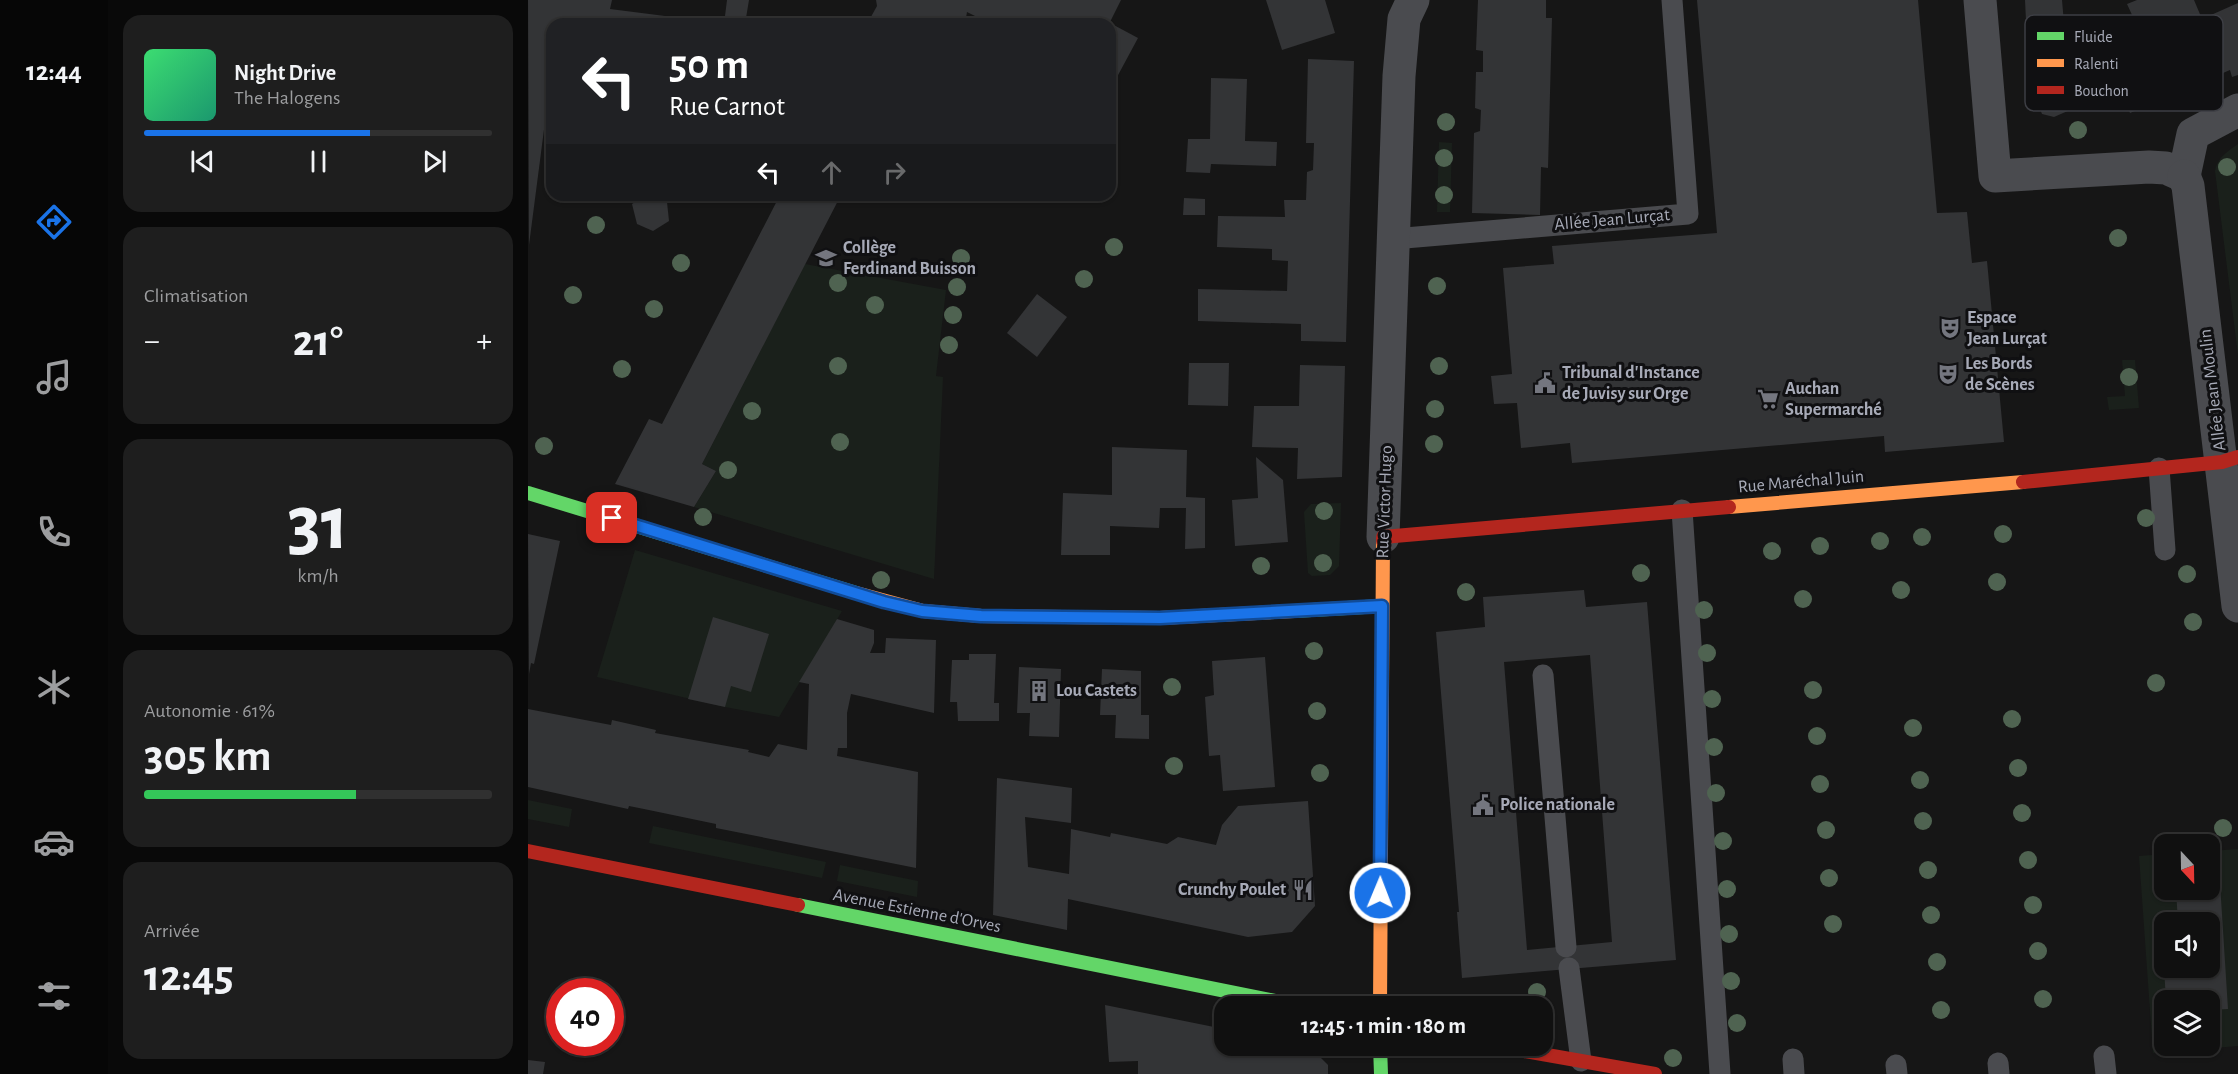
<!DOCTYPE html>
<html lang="fr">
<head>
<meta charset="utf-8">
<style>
  :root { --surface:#101010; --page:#1e1e1e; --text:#f1f3f6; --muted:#9c9d9f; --line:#303030; --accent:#1a73e8 }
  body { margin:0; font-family:"Alegreya Sans",sans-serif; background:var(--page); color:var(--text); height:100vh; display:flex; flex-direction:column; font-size:22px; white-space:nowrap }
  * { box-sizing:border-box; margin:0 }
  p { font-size:20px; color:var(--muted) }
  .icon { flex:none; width:33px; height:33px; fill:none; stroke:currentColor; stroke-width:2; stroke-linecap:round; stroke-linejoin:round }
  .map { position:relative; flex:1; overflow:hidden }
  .drawer { display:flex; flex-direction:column; gap:15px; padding:15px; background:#090909; width:420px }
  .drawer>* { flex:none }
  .top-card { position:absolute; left:18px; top:18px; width:570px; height:183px; border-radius:18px; box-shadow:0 2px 4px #0004,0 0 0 2px var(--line); background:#202124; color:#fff; overflow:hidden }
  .needle { width:39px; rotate:158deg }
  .buttons { position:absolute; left:1626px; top:834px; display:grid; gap:12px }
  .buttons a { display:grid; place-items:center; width:66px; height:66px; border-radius:12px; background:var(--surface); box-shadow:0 2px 4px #0004,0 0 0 2px var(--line); font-size:30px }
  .speed { position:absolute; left:18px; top:978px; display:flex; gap:12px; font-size:30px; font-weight:700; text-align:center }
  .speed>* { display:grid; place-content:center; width:78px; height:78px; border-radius:50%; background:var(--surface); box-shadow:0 2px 4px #0004,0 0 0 2px var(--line); line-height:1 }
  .speed .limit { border:9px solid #d22; background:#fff; color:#111 }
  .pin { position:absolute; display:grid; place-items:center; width:51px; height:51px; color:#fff; margin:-26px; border-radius:12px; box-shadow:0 3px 9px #0006 }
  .me { position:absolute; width:66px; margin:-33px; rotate:1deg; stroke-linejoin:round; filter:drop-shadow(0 0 4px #0008) }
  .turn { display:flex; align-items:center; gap:21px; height:126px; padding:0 24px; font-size:27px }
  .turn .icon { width:78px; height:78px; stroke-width:2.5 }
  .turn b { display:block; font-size:42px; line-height:51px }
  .lanes { display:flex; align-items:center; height:57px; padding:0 24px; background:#0003; justify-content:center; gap:30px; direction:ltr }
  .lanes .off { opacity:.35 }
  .big { font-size:45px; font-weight:600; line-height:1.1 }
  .drawer .tile { flex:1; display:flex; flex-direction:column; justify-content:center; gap:9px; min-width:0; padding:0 21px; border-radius:18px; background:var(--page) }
  .drawer .dial { align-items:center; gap:0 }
  .dial b { font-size:78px; line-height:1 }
  .song { display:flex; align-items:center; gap:18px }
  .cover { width:72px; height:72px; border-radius:9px; background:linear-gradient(135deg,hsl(140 70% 55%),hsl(160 70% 35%)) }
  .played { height:6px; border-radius:3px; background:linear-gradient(90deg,var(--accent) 65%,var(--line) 65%) }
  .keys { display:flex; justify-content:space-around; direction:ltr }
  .heat { display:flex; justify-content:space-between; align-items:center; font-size:33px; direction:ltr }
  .charge { height:9px; border-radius:4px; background:linear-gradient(90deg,#34c759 61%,var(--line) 0) }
  .trip { position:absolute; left:686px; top:996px; width:339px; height:60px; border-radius:18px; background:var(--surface); box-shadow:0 2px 4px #0004,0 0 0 2px var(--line); font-weight:600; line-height:60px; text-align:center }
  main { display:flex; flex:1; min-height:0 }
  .dock { display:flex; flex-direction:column; width:108px; justify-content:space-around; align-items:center; background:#060606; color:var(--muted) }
  .dock .icon { width:42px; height:42px }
  .dock .current { color:var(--accent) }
  .dock b { font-size:27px; color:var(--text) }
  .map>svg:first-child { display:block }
  .green { fill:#1a201b; fill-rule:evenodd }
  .building { fill:#333436; fill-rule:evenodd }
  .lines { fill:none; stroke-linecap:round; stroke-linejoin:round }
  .lane { stroke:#4a4b4f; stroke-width:21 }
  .street { stroke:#4a4b4f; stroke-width:33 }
  .fast { stroke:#63d668; stroke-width:14 }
  .slow { stroke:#ff974d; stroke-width:14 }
  .jam { stroke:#b3261e; stroke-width:14 }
  .tree { fill:#4f6351 }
  .route-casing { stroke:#114b97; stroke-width:15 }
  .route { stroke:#1a73e8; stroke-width:10 }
  .labels { text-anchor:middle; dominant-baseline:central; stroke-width:6; stroke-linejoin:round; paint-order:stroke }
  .street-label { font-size:18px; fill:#a7aab7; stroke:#101012 }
  .poi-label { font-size:18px; font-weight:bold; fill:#a7aab7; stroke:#101012; text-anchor:start }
  .key { fill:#101012; stroke:#3d3e44; stroke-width:1.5 }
  .key-label { font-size:16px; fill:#a7aab7 }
</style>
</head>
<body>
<main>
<nav class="dock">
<b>12:44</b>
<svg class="icon current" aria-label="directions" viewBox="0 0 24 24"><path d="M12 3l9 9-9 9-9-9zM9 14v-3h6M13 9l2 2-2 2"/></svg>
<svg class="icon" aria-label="music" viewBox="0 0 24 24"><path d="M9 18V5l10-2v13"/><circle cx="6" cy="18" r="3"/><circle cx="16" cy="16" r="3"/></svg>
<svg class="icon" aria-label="phone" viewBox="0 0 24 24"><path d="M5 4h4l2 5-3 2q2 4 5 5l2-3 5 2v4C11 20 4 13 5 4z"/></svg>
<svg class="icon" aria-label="climate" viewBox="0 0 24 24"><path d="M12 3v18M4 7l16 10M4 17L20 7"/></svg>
<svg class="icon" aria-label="car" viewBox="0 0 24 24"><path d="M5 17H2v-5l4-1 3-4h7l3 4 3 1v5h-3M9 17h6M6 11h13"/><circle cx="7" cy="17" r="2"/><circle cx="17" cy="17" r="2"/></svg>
<svg class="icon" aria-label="filters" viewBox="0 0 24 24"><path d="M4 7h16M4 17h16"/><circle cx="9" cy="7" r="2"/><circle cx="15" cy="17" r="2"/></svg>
</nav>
<section class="drawer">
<div class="tile">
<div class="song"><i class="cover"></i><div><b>Night Drive</b><p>The Halogens</p></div></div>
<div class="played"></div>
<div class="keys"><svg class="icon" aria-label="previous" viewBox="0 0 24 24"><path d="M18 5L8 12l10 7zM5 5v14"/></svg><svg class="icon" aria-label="pause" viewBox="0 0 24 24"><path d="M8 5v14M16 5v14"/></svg><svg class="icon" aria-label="next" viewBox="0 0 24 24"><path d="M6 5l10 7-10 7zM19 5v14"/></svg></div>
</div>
<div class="tile"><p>Climatisation</p>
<div class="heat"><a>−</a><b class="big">21°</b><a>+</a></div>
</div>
<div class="tile dial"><b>31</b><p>km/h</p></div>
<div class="tile"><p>Autonomie · 61%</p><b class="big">305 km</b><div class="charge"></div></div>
<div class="tile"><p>Arrivée</p><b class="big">12:45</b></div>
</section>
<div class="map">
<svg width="1710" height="1074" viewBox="0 0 1710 1074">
  <rect width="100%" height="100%" fill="#161616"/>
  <g class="green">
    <path d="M911,142L924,143L922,212H909Z"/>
    <path d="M1710,144V355L1687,171C1689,158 1700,151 1710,144Z"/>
    <path d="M277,264L418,290L408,376L415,377L406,579L166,507L188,471L174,464Z"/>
    <path d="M1594,360H1607L1611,408L1581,410L1579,397L1597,396Z"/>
    <path d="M813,503L811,566L802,575L784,576L780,573L776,512L783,504Z"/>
    <path d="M107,550L314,611L251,717L197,707L69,677Z"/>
    <path d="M0,800L44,809L41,827L0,819Z"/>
    <path d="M125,826L298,862L294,878L121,843Z"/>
    <path d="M1710,849V1046L1625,1053L1611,856L1636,854V890H1682V851ZM1636,922H1682V968H1636ZM1636,1000H1682V1046H1636Z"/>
    <path d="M312,865L390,881L389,897L309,881Z"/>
  </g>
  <g class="building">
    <path d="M0,0H84L82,9L192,23L24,24V68L1,245Z"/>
    <path d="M199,0H221L217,24H196Z"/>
    <path d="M348,0H593L581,24H463L439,12L437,24H339L349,6Z"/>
    <path d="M738,0H797L807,33L754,50Z"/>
    <path d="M950,0H1018V18H1024L1020,168L1013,167L1012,215L944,213L946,133L952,131L953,110L947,108L948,72H955V51L948,50Z"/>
    <path d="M1169,0H1390L1409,213L1439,212L1444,263L1459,261L1476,442L1357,452L1356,436L1044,463L1042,443L993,448L989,403L966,404L963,376L984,374L975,268L1026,264L1024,246L1189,233Z"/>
    <path d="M1497,0H1534L1539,58L1554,89L1546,91L1548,101L1542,110L1526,117L1514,114L1507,96L1508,82L1500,62Z"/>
    <path d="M1609,0H1666L1674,19L1710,3V75L1704,77L1702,70L1602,113L1568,33L1605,17L1599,4Z"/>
    <path d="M582,23L610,38L582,90Z"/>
    <path d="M780,59L826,61L818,342L773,341V324L670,321V289L759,291L760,261L744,260V249L689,247L690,216L757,217L756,200H778L779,172L785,170L786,143H778Z"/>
    <path d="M683,78L719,79L717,141L749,142L748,166L683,164L682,173L658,172L660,139H682Z"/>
    <path d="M118,195H126L139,202L141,221L125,231L109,224L104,204Z"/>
    <path d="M252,195H313L174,464L188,471L166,507L87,484L121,419L134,424Z"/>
    <path d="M656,198L677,199V215H655Z"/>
    <path d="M509,294L539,317L509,357L479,333Z"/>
    <path d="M661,363H701L700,406L660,405Z"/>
    <path d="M772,365L817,366L814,477L769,479L770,448L724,447L726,406H771Z"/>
    <path d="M584,447L659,450L658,497L677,498V548L657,549L658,508H632L631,528L582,526V555H533L535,493L584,495Z"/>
    <path d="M728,457L755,480L760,542L707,546L704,500L730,498Z"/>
    <path d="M0,534L32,541L6,664L3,663L1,674Z"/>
    <path d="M1056,590L1058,607L1119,602L1148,960L934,978L929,912H931L908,632L957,627L955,597ZM1062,655L1084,942L999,950L976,662Z"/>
    <path d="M185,617L241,634L223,692L203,686L197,707L160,699Z"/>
    <path d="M309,619L346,630V643L342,653H357L358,638L408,640L406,713L323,694L319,713V748H310L309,756L390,772L388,868L188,828V824L116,809L101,806L100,809L0,787V709L83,725L84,720L128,730L127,733L221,750L220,752L241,757L250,744L279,750L281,684L271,682Z"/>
    <path d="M441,654H468L466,703H471V721H430L429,702H422L424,660H441Z"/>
    <path d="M737,657L747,787L695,791L692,755L681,756L677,697L686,695L684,661Z"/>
    <path d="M491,667L533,669L531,737L501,736L502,713H489Z"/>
    <path d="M574,669L613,671V715H621V739L587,738L588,715H572Z"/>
    <path d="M469,778L544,788L543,823L497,817L500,867L541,874L543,829L582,837L583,833L639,844L650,837L688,845L694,825L710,806L780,801L787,906L764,932L720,937L540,899L539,930L465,915Z"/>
    <path d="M1692,883L1700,1009L1682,1010V1000H1638L1636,968H1682V922H1650L1648,890H1682V884Z"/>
    <path d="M577,1005L696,1029V1046H781L800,1065V1074H610V1061L581,1062Z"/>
    <path d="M0,1060L17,1062L15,1074H0Z"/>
  </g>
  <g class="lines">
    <g class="lane">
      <path d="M865,239L1160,214L1144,0"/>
      <path d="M1631,468L1637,550"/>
      <path d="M1154,510L1192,1074"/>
      <path d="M1015,675L1038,947"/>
      <path d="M1041,968L1053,1061"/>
      <path d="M1576,1056L1578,1074"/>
      <path d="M1265,1059L1266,1074"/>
      <path d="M1470,1063L1471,1074"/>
      <path d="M1368,1065L1369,1074"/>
    </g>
    <g class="street">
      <path d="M1452,0L1467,176L1621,167L1638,168L1656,176L1665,134L1710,110"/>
      <path d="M1656,176L1660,186L1710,606"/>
      <path d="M855,537L871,76L876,19L885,0"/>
    </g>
    <g class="fast">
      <path d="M0,493L328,593"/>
      <path d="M766,611L854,606"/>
      <path d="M270,905L772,1006"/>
      <path d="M852,1046L853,1074"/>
    </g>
    <g class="slow">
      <path d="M1201,507L1495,482"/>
      <path d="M328,593L395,611L453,616L632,618L766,611"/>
      <path d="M852,1006L855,541"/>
    </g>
    <g class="jam">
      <path d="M1495,482L1694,462L1710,457"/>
      <path d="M855,541V537L1201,507"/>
      <path d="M0,851L270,905"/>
      <path d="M968,1046L1127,1074"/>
    </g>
  </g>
  <g class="tree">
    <circle cx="918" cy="122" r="9"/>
    <circle cx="1550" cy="130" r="9"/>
    <circle cx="916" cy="158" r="9"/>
    <circle cx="1699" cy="167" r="9"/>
    <circle cx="916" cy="195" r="9"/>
    <circle cx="68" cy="225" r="9"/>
    <circle cx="1590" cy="238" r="9"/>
    <circle cx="586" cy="247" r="9"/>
    <circle cx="433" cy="258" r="9"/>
    <circle cx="153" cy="263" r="9"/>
    <circle cx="556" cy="279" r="9"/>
    <circle cx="310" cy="283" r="9"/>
    <circle cx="909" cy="286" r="9"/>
    <circle cx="429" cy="287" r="9"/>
    <circle cx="45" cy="295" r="9"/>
    <circle cx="347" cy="305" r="9"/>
    <circle cx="126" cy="309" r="9"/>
    <circle cx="425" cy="315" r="9"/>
    <circle cx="421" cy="345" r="9"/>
    <circle cx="310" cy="366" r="9"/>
    <circle cx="911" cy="366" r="9"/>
    <circle cx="94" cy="369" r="9"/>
    <circle cx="1601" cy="377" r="9"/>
    <circle cx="907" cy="409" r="9"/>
    <circle cx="224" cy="411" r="9"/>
    <circle cx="312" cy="442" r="9"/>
    <circle cx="906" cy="444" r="9"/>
    <circle cx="16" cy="446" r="9"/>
    <circle cx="200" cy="470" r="9"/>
    <circle cx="796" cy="511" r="9"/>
    <circle cx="175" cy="517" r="9"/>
    <circle cx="1618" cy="518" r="9"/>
    <circle cx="1475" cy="534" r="9"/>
    <circle cx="1394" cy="537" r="9"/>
    <circle cx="1352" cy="541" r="9"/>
    <circle cx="1292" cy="546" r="9"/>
    <circle cx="1244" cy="551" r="9"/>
    <circle cx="795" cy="563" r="9"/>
    <circle cx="733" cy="566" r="9"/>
    <circle cx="1113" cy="573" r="9"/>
    <circle cx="1659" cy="574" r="9"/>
    <circle cx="353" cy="580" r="9"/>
    <circle cx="1469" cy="582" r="9"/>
    <circle cx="1373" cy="590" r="9"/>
    <circle cx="938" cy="592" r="9"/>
    <circle cx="1275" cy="599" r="9"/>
    <circle cx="1176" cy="610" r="9"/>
    <circle cx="1665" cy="622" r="9"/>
    <circle cx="786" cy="651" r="9"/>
    <circle cx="1179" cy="653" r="9"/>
    <circle cx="1628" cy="683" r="9"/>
    <circle cx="644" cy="687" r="9"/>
    <circle cx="1285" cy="690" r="9"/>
    <circle cx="1184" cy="699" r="9"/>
    <circle cx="789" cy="711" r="9"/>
    <circle cx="1484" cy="719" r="9"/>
    <circle cx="1385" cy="728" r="9"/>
    <circle cx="1289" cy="736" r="9"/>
    <circle cx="1186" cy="747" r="9"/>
    <circle cx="646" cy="766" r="9"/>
    <circle cx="1490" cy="768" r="9"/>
    <circle cx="792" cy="773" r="9"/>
    <circle cx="1392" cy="780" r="9"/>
    <circle cx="1292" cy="784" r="9"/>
    <circle cx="1188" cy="793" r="9"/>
    <circle cx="1494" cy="813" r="9"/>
    <circle cx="1395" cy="821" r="9"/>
    <circle cx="1695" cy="828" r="9"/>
    <circle cx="1298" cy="830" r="9"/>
    <circle cx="1195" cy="841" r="9"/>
    <circle cx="1500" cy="860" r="9"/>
    <circle cx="1400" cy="870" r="9"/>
    <circle cx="1301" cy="878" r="9"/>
    <circle cx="1199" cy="889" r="9"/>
    <circle cx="1505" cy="905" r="9"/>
    <circle cx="1403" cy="915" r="9"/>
    <circle cx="1305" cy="924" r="9"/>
    <circle cx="1201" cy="934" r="9"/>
    <circle cx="1510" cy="951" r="9"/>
    <circle cx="1409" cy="962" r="9"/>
    <circle cx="1203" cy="981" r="9"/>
    <circle cx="1009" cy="992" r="9"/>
    <circle cx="1515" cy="999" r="9"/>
    <circle cx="1413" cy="1010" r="9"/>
    <circle cx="1209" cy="1023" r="9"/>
    <circle cx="1145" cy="1058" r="9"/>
  </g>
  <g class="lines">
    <defs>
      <path id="route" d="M84,518L356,602L394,611L453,616L632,618L854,606L852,893"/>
    </defs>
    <use href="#route" class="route-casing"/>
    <use href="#route" class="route"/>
  </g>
  <defs>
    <symbol id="school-bare" viewBox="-9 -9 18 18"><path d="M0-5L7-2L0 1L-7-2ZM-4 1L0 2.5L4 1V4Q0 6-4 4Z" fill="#74767f" stroke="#101012" stroke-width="2.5" paint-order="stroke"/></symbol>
    <symbol id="theatre-bare" viewBox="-9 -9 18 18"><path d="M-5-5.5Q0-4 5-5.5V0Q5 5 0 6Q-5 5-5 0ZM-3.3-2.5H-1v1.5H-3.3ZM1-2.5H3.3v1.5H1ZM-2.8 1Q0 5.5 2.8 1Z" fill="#74767f" stroke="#101012" stroke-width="2.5" paint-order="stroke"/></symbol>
    <symbol id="civic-bare" viewBox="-9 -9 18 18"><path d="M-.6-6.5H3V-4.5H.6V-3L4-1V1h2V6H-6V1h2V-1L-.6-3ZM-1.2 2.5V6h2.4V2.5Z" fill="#74767f" stroke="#101012" stroke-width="2.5" paint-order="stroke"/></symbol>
    <symbol id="supermarket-bare" viewBox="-9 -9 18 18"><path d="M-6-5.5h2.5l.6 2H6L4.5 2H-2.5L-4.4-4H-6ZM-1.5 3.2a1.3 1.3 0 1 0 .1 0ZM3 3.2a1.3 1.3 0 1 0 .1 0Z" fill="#74767f" stroke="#101012" stroke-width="2.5" paint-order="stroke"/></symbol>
    <symbol id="building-bare" viewBox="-9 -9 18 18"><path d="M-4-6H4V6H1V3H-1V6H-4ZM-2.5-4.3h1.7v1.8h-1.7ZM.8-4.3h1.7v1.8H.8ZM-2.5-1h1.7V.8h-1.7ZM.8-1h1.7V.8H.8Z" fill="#74767f" stroke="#101012" stroke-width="2.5" paint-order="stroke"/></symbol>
    <symbol id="restaurant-bare" viewBox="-9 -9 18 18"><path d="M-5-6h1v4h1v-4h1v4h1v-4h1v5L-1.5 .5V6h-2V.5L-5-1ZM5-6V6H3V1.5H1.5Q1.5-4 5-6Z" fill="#74767f" stroke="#101012" stroke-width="2.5" paint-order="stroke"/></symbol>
  </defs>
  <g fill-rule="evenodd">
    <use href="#school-bare" x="283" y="243" width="30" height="30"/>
    <use href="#theatre-bare" x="1407" y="313" width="30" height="30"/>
    <use href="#theatre-bare" x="1405" y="359" width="30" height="30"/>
    <use href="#civic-bare" x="1002" y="368" width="30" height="30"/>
    <use href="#supermarket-bare" x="1225" y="384" width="30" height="30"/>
    <use href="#building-bare" x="496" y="676" width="30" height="30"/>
    <use href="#civic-bare" x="940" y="790" width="30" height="30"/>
    <use href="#restaurant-bare" x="760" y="875" width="30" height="30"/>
  </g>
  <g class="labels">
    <g class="street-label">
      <text transform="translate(1084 220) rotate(-5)">Allée Jean Lurçat</text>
      <text transform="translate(1685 390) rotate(-97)">Allée Jean Moulin</text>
      <text transform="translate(1273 482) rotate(-5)">Rue Maréchal Juin</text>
      <text transform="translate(857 502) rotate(-88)">Rue Victor Hugo</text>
      <text transform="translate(389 911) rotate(11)">Avenue Estienne d'Orves</text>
    </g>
    <g class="poi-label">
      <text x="315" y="248">Collège<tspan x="315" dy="21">Ferdinand Buisson</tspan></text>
      <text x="1439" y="318">Espace<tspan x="1439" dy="21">Jean Lurçat</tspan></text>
      <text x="1437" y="364">Les Bords<tspan x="1437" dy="21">de Scènes</tspan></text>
      <text x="1034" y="373">Tribunal d'Instance<tspan x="1034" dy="21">de Juvisy sur Orge</tspan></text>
      <text x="1257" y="389">Auchan<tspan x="1257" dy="21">Supermarché</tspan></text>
      <text x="528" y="691">Lou Castets</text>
      <text x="972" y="805">Police nationale</text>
      <text x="758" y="890" text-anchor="end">Crunchy Poulet</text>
    </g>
  </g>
  <rect x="1497" y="15" width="198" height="96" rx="9" class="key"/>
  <rect x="1509" y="32" width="27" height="8" fill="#63d668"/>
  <rect x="1509" y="59" width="27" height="8" fill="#ff974d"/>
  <rect x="1509" y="86" width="27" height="8" fill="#b3261e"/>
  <g class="key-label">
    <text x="1546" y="42">Fluide</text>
    <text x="1546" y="69">Ralenti</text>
    <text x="1546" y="96">Bouchon</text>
  </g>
</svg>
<div class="buttons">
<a><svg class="needle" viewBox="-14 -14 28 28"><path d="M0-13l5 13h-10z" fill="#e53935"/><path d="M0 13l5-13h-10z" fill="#9c9d9f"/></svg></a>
<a><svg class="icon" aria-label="sound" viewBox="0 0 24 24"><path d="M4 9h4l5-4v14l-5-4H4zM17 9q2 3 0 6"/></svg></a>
<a><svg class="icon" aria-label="layers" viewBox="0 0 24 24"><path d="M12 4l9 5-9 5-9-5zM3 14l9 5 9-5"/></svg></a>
</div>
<div class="speed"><div class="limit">40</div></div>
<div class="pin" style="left:84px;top:518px;background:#d93025"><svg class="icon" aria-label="arrive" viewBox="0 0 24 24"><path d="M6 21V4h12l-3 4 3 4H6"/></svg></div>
<svg class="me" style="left:852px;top:893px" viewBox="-20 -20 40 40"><circle r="17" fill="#1a73e8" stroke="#fff" stroke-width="3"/><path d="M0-11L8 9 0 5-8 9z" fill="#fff"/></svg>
<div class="trip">12:45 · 1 min · 180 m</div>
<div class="top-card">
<div class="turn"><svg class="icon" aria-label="left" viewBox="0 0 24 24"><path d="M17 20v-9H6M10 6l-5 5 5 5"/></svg><div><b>50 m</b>Rue Carnot</div></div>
<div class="lanes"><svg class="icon" aria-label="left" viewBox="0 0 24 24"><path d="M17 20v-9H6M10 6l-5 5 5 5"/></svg><svg class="icon off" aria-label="ahead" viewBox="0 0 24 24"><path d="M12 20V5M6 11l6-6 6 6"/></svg><svg class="icon off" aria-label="right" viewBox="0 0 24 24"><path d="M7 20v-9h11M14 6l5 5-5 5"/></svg></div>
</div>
</div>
</main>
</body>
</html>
